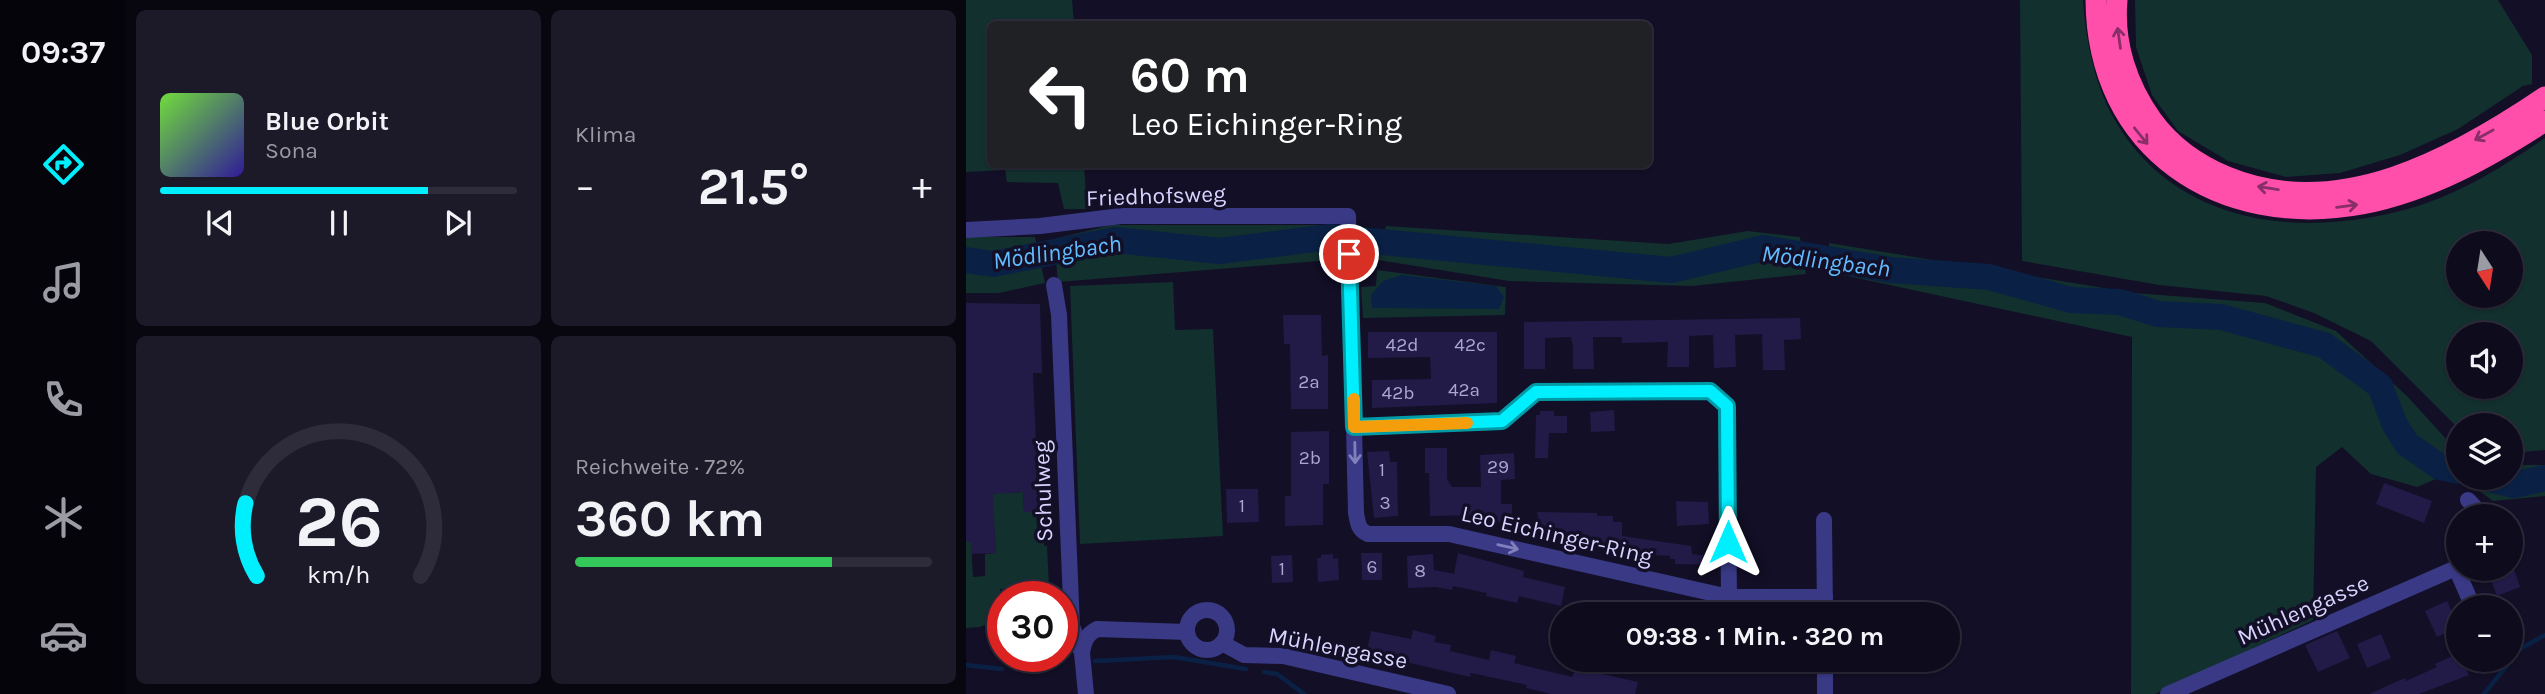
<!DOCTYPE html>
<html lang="de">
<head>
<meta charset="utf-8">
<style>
  :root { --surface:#0e0b1c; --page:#1c1929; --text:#f1f3f6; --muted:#9b9ba3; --line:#2e2b3b; --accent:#00efff }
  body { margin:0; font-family:Karla,sans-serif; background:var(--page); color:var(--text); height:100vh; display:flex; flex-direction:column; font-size:26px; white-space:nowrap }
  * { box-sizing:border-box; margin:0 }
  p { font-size:23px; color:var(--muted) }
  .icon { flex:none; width:38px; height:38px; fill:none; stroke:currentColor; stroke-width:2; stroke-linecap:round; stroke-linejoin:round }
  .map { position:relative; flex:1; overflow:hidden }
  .sheet { display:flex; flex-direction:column; gap:10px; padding:10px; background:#08060f; width:840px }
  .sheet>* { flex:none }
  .banner { position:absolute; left:21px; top:21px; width:665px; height:147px; border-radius:10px; box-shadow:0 2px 5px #0004,0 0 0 2px var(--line); background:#202124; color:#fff; overflow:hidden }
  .needle { width:46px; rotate:168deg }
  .fabs { position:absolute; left:1480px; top:231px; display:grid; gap:14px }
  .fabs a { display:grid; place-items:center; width:77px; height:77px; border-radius:50%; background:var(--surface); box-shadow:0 2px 5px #0004,0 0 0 2px var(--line); font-size:35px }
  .speed { position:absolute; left:21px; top:581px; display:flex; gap:14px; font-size:35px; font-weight:700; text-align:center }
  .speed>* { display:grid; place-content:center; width:91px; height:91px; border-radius:50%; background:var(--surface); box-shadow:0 2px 5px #0004,0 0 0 2px var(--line); line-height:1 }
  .speed .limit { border:10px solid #d22; background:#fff; color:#111 }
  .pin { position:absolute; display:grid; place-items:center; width:60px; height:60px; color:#fff; margin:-30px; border:4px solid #fff; border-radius:50%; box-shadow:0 2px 7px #0007 }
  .me { position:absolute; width:77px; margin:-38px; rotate:0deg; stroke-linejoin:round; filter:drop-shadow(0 0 5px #0008) }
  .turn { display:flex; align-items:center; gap:24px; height:147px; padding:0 28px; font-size:32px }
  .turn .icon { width:91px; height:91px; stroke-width:2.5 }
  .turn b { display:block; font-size:49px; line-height:60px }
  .big { font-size:52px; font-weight:700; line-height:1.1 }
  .sheet .card { flex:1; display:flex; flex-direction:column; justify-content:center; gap:10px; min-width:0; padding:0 24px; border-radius:10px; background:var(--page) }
  .sheet .dial { align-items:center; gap:0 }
  .dial svg { height:182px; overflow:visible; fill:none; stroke:var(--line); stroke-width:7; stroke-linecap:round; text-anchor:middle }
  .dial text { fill:var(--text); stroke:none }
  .song { display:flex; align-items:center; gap:21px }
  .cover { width:84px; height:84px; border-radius:10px; background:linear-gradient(135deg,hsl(100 70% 55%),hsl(250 70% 35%)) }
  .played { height:7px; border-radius:4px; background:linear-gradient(90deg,var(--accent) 75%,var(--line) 75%) }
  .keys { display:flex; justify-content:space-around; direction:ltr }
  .heat { display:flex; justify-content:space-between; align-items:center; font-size:38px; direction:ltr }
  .charge { height:10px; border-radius:5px; background:linear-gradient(90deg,#34c759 72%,var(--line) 0) }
  .sheet .tiles { flex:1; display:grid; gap:10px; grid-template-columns:repeat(2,1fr) }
  .trip { position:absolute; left:584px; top:602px; width:410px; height:70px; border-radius:35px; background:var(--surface); box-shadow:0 2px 5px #0004,0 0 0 2px var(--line); font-weight:700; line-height:70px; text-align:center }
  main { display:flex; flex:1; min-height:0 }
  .dock { display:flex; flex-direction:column; width:126px; justify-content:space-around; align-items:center; background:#06040b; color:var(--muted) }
  .dock .icon { width:49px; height:49px }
  .dock .on { color:var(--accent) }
  .dock b { font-size:32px; color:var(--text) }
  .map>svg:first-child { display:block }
  .green { fill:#12302e; fill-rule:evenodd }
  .water { fill:#0a2145 }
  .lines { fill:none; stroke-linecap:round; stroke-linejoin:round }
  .stream { stroke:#0a2145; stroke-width:4.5 }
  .river { stroke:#0a2145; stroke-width:26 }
  .building { fill:#221b48 }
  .street { stroke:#393986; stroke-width:16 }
  .highway { stroke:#ff4faa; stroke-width:21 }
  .oneway { stroke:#882f68 }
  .oneway2 { stroke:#817fbc }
  .route-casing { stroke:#009ba6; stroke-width:18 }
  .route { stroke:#00efff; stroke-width:12 }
  .slow { stroke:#f59e0b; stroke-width:12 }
  .labels { text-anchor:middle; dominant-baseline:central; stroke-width:7; stroke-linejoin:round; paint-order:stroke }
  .number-label { font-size:19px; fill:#aaa6d1 }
  .street-label { font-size:23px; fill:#d8d4ff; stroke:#120f26 }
  .water-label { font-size:24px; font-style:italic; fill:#62bcff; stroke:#120f26 }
</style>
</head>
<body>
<main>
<nav class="dock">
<b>09:37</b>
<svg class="icon on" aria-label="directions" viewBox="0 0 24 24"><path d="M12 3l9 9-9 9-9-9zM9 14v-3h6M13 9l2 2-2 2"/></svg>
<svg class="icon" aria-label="music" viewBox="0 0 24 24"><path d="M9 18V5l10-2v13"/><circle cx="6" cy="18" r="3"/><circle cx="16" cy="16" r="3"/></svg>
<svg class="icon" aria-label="phone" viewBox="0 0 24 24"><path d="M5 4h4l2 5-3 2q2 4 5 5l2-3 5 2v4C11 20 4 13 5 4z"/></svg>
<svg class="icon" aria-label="climate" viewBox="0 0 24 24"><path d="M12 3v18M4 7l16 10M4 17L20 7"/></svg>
<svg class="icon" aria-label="car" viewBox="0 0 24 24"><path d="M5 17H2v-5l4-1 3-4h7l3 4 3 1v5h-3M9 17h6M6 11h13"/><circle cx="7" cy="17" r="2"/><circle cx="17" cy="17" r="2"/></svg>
</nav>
<section class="sheet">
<div class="tiles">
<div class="card">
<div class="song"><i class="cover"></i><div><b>Blue Orbit</b><p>Sona</p></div></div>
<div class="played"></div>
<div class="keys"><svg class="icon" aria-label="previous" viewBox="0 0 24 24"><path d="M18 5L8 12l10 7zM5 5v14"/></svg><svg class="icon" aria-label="pause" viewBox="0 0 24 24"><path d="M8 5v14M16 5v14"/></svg><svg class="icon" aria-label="next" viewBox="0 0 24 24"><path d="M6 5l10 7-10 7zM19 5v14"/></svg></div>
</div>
<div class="card"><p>Klima</p>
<div class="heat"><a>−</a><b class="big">21.5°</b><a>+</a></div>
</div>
<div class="card dial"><svg viewBox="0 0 100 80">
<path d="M14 69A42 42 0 1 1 86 69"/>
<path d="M14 69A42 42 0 0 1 9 37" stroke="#00efff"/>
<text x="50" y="56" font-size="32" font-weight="700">26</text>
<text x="50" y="72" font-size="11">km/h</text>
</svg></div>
<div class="card"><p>Reichweite · 72%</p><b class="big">360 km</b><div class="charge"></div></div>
</div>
</section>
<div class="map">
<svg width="1579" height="694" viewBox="0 0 1579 694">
  <rect width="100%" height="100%" fill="#120f26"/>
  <g class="green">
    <path d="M0,0H106L108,24H24V164L118,165L121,209H98L92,183L41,182L39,170L0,172Z"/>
    <path d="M1054,0H1117C1120,39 1127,78 1145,113C1207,230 1344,241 1458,204C1502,189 1541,164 1579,138V450L1545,453V425H1493V429L1405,341L1348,313L1300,296L1193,285L1056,261ZM1493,243H1545V296H1493ZM1493,334H1545V387H1493Z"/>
    <path d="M1169,0H1532L1566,55V84L1557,86L1492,129L1434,155L1374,173L1320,177L1262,161L1212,131L1186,95L1170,47Z"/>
    <path d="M145,225H365V260L92,282L88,239Z"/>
    <path d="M420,226L702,244L782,231L834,237L840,274L726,286L543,281L412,260Z"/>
    <path d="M0,237H69L79,283L33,293H0Z"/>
    <path d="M863,243L1168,293L1299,303L1370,331L1441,396L1493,453V478H1498L1499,484L1477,476L1451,487L1405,474L1376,447L1350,467L1347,620L1189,694H1165L1166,337L863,272Z"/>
    <path d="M411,270L540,287L539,315L397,318L395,287L410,286Z"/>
    <path d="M207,282L209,330L247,329L257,536L114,544L104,286Z"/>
    <path d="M22,433L39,493L57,492L58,511H70L72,539H78V546H81L83,586L34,589L37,618L14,627L0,628V542H5L7,577L19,576V554L30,553Z"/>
    <path d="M1545,465H1579V496L1527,501L1508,487V478H1545Z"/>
  </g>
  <path class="water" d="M436,275L530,286L538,297L533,309L406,308L405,295L417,281Z"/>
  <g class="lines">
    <g class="stream">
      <path d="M129,661L208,657L280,669"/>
      <path d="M0,665L36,669"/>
      <path d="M298,672L311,674L338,694"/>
      <path d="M1518,694L1554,649L1579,635"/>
    </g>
    <g class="river">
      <path d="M0,260L27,264L149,240L253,251L364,237L705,270L798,248L925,270L1023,277L1105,300L1154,302L1192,314L1255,317L1358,345L1414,386L1428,423L1441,444L1474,467L1493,471"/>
      <path d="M1519,478L1548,485L1579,478"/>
    </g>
  </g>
  <g class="building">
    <path d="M0,303L74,304L76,373H67L73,511L58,512L57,492L27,494L30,553L5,554V542H0Z"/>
    <path d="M317,315H355L356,356L362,355V409H325L324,344H318Z"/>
    <path d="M834,318L835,339L818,340L819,370H797L796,334L769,335L770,367L748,368L747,335L723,336V367H701L702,342L656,343V337H627L628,369H607V347L605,337L579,338V369H558V322Z"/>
    <path d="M402,332H531V403L406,408V380L465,379L464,357L402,358Z"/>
    <path d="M648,410L649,431L625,432L624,412Z"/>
    <path d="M574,411H588V416H601V433H583L582,458H569L570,415H574Z"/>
    <path d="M363,431V484H357V525L319,526V496H325V432Z"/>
    <path d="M459,448H481V479L486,487H515L514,455L548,453L549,479L535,480V504H546V522H517V515L464,516L463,473H459Z"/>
    <path d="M423,451L424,462H431L432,516L408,518L401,452Z"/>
    <path d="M1418,483L1466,501L1458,523L1410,504Z"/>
    <path d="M260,489H292L293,522L261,523Z"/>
    <path d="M710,501L742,502L743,524L711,526Z"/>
    <path d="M571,512L631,513V516H647V522H656V536L725,546L726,554L749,557V565L709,564V559H704V556L674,554V551H659V548H632L631,544H616V540H589V536H575Z"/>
    <path d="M395,553H416V580H396Z"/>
    <path d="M492,553L558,571L557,577L599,587L595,606L553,596L551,603L520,596L521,593L487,586L486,590L470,587L442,588L441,556L467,554L468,570L488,574Z"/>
    <path d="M367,554V559L372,558L373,580L352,582L351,558H355V555Z"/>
    <path d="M326,555L327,582L306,583L305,556Z"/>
    <path d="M1521,569H1548L1554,587L1531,596Z"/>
    <path d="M1481,601L1493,627L1471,637L1459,611Z"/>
    <path d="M447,630L470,636L468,642L485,645L484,651L523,660L525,650L550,656L548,663L606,677L610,668L672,682L669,694H585L560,688L561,685L505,673L504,677L423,658L422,660L400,656L405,631L445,639Z"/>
    <path d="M1371,631L1384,658L1352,672L1339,645Z"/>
    <path d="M1415,634L1425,658L1401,668L1391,644Z"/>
    <path d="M1493,653V660H1496L1503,675L1453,694H1403L1439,678L1440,681L1471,667L1469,664Z"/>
  </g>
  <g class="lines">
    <g class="street">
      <path d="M0,230L74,226L155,216H382L388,427"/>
      <path d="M88,285L93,315L106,626L116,653L120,694"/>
      <path d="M1502,500L1513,512V516"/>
      <path d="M858,520L859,614"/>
      <path d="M1490,568L1507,607"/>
      <path d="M763,597L761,406L744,391L570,392L535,421L388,427L390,513C392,523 392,530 402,534H483L763,597H859"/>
      <circle cx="241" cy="630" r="20"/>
      <path d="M256,643L278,655L317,656L482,694"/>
      <path d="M116,653C118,641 120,635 131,629L221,632"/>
      <path d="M859,694V660"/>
      <path d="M1202,694L1490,568L1493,565"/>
    </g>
    <g class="highway">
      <path d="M1130,0C1131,150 1254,230 1396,204C1463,191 1522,158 1579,121"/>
      <path d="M1151,0C1147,43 1161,85 1186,120C1205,146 1232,165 1261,177C1372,223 1489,158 1579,97"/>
    </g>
  </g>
  <defs><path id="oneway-shaft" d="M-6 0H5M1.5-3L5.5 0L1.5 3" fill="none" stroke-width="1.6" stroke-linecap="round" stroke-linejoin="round" transform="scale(1.75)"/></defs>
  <g class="oneway">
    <use href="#oneway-shaft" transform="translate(1153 38) rotate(-98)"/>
    <use href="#oneway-shaft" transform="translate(1518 135) rotate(151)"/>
    <use href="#oneway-shaft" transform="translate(1175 136) rotate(51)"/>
    <use href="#oneway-shaft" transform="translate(1302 188) rotate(-171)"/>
    <use href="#oneway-shaft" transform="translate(1381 206) rotate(-7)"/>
  </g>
  <g class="oneway2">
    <use href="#oneway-shaft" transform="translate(389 453) rotate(89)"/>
    <use href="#oneway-shaft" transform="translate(542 547) rotate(13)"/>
  </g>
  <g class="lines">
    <defs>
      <path id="route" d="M383,254L388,427L536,421L570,392L744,391L761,406L762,542"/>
    </defs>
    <use href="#route" class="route-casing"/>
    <use href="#route" class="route"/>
    <path class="slow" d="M388,399V427L501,423"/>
  </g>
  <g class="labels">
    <g class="number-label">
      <text x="436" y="345">42d</text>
      <text x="504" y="345">42c</text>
      <text x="343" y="382">2a</text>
      <text x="498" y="390">42a</text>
      <text x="432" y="393">42b</text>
      <text x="344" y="458">2b</text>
      <text x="532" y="467">29</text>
      <text x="416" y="470">1</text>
      <text x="419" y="503">3</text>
      <text x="276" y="506">1</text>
      <text x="406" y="567">6</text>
      <text x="316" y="569">1</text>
      <text x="454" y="571">8</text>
    </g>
    <g class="street-label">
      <text transform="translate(190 196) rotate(-2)">Friedhofsweg</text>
      <text transform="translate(77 491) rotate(-92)">Schulweg</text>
      <text transform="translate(591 535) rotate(13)">Leo Eichinger-Ring</text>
      <text transform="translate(1337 610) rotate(-24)">Mühlengasse</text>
      <text transform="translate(372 648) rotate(11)">Mühlengasse</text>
    </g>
    <g class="water-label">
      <text transform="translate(91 252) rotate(-8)">Mödlingbach</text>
      <text transform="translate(860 261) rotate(7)">Mödlingbach</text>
    </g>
  </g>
</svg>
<div class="fabs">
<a><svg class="needle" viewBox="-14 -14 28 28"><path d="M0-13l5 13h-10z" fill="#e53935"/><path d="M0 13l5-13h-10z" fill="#9b9ba3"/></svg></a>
<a><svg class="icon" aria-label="sound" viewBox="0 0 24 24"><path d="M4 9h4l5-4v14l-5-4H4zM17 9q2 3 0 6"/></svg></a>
<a><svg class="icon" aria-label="layers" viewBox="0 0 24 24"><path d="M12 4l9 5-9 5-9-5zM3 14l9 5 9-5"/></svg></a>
<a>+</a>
<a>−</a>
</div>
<div class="speed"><div class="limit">30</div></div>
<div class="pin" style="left:383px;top:254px;background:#d93025"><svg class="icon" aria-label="arrive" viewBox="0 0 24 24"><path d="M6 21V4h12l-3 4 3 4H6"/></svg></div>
<svg class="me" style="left:762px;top:542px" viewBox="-20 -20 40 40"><path d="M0-17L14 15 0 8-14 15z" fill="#00efff" stroke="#fff" stroke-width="4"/></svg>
<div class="trip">09:38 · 1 Min. · 320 m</div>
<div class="banner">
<div class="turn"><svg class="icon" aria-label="left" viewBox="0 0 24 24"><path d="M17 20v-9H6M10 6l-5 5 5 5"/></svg><div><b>60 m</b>Leo Eichinger-Ring</div></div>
</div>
</div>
</main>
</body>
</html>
